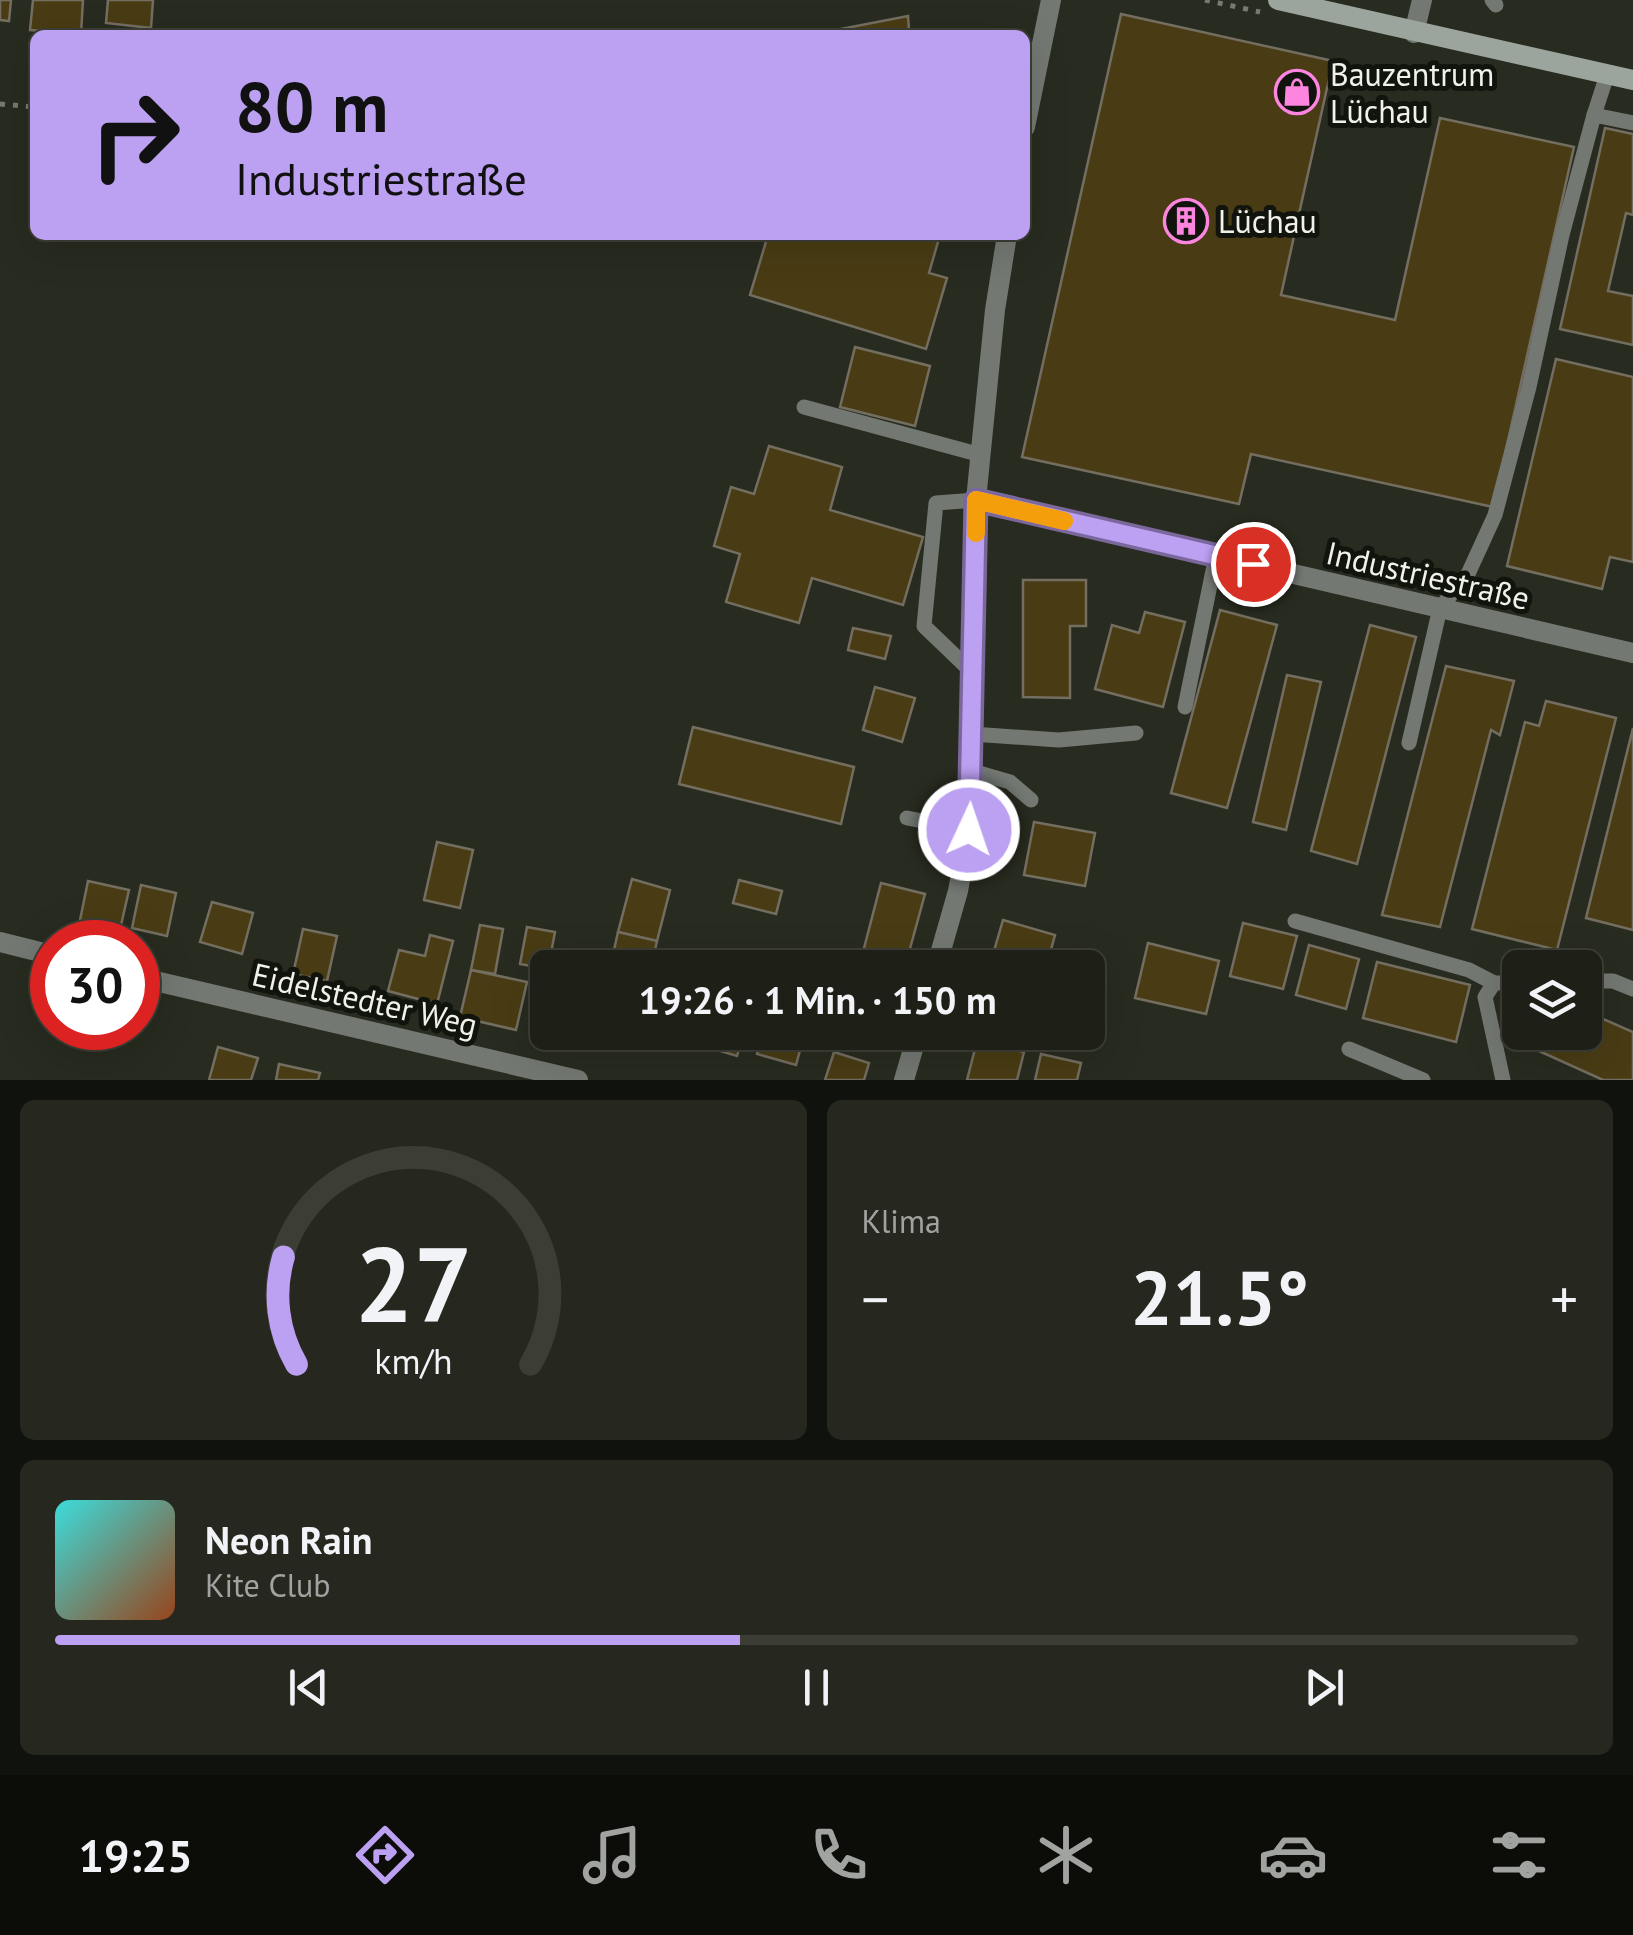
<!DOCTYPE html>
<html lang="de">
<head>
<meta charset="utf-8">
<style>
  :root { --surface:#1e2017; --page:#262820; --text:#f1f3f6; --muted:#a1a3a1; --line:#3c3e36; --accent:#bca0f2 }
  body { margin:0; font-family:"PT Sans",sans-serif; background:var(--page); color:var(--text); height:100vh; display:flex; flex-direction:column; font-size:38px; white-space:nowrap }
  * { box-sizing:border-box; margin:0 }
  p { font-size:32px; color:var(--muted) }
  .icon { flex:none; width:55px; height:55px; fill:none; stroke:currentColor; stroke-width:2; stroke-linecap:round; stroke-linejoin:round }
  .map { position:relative; height:1080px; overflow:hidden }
  .side { display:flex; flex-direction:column; gap:20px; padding:20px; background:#10120d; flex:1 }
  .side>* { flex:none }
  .hud { position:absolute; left:30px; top:30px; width:1000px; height:210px; border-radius:15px; box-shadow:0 10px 40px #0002,0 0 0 2px var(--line); background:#bca0f2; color:#111; overflow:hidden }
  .fabs { position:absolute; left:1502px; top:950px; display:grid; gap:20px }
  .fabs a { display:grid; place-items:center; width:100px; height:100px; border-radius:15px; background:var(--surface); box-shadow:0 10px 40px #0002,0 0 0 2px var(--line); font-size:50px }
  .speed { position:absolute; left:30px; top:920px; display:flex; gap:20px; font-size:50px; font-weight:700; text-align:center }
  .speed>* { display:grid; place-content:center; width:130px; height:130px; border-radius:50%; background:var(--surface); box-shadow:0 10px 40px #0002,0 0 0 2px var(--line); line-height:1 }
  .speed .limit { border:15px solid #d22; background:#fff; color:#111 }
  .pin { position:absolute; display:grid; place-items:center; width:85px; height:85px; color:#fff; margin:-42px; border:5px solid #fff; border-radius:50%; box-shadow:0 2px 10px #0007 }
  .me { position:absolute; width:110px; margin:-55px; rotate:3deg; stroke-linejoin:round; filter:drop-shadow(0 0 8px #0008) }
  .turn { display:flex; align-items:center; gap:35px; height:210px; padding:0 40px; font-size:45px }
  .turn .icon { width:130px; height:130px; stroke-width:2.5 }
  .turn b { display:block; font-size:70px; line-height:85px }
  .big { font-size:75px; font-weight:600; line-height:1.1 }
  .side .tile { flex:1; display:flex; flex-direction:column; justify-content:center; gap:15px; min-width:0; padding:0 35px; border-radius:15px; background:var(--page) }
  .side .dial { align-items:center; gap:0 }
  .dial svg { height:260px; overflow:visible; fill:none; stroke:var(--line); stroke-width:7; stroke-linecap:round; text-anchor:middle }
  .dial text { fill:var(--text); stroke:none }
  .song { display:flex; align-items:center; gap:30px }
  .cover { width:120px; height:120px; border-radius:15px; background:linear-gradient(135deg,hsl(180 70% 55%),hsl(20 70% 35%)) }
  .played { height:10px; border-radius:5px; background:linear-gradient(90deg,var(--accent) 45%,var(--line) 45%) }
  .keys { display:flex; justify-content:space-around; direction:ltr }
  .heat { display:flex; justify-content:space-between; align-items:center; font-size:55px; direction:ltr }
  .side .tiles { flex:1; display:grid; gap:20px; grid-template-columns:1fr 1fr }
  .tile:last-child { grid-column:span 2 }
  .trip { position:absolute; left:530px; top:950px; width:575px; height:100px; border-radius:15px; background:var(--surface); box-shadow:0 10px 40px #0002,0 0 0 2px var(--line); font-weight:600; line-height:100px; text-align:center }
  .dock { display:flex; height:160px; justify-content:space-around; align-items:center; background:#0c0d09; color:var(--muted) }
  .dock .icon { width:70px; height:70px }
  .dock .active { color:var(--accent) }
  .dock b { font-size:45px; color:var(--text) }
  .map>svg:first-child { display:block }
  .building { fill:#493c14; stroke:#736e60; stroke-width:2.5 }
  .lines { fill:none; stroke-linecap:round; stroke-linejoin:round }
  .path { stroke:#777a70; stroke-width:5; stroke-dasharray:5 8; stroke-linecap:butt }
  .lane { stroke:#737873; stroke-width:15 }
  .street { stroke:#737873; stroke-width:20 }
  .secondary { stroke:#9ca59d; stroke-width:20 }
  .route-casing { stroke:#7a689d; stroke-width:25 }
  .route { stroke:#bca0f2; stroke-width:18 }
  .slow { stroke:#f59e0b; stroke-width:18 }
  .labels { text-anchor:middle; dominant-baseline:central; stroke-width:10; stroke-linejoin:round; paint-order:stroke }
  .poi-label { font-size:32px; fill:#f0f2ea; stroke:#11130d; text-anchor:start }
  .street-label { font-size:32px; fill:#f0f2ea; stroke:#11130d }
</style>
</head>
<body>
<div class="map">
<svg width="1633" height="1080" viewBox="0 0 1633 1080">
  <rect width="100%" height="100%" fill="#282b1f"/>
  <g class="building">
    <path d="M0,0H11L9,21L0,20Z"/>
    <path d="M33,0H83L81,34L30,30Z"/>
    <path d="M108,0H153L151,28L106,23Z"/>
    <path d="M1121,14L1333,61L1281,295L1395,320L1440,118L1574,147L1493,507L1251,454L1239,504L1022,457Z"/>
    <path d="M908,16L909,30L977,35H810Z"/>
    <path d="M1605,128L1633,134V215L1626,213L1608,291L1633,296V345L1560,329Z"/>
    <path d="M768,235H940L929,273L947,278L926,349L750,295Z"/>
    <path d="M855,347L930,366L915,426L840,407Z"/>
    <path d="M1556,359L1633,377V562L1610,557L1602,589L1507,566Z"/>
    <path d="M769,446L842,467L830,510L923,537L903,605L812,578L799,623L726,602L740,554L714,546L731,487L754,494Z"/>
    <path d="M1023,580H1086V626H1070V698L1023,697Z"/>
    <path d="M1220,610L1277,625L1227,808L1171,793Z"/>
    <path d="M1145,612L1185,622L1163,707L1095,689L1112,625L1139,633Z"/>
    <path d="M1370,625L1416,637L1357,864L1311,851Z"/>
    <path d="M853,628L891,636L885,659L848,650Z"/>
    <path d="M1446,666L1514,681L1500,735L1491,730L1440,927L1382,915Z"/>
    <path d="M1287,675L1321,682L1286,830L1253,822Z"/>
    <path d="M875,687L915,698L902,742L863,730Z"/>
    <path d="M1546,701L1616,718L1557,950L1472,929L1525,722L1539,726Z"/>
    <path d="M693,727L854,767L841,824L679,784Z"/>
    <path d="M1633,728V930L1586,918Z"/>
    <path d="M1034,822L1095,833L1085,886L1024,875Z"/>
    <path d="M437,842L473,850L460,908L424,900Z"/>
    <path d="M632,879L670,890L657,941L618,932Z"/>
    <path d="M739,880L782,891L776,914L733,903Z"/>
    <path d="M88,881L129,890L119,934L79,925Z"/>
    <path d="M881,883L925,894L906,963L863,952Z"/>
    <path d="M141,885L176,893L167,936L132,928Z"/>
    <path d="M212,902L253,913L242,954L200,942Z"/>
    <path d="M1003,920L1055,935L1046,968H989Z"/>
    <path d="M1243,923L1297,936L1283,989L1230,976Z"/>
    <path d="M480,925L503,929L495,974L471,970Z"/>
    <path d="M527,927L555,932L548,969L520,964Z"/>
    <path d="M303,929L337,936L327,981L293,974Z"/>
    <path d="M618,932L657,941L651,968H610Z"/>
    <path d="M430,935L453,941L437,1004L388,991L399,950L425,956Z"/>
    <path d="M1148,943L1219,961L1206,1014L1135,998Z"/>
    <path d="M1309,945L1359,959L1346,1009L1296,995Z"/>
    <path d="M1377,962L1470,985L1456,1042L1363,1018Z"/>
    <path d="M471,970L527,982L516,1030L460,1017Z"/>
    <path d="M1585,1011L1633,1032V1080H1603L1528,1046L1534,1032H1585Z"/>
    <path d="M696,1032H744L737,1056L693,1043Z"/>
    <path d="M763,1032H805L796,1065L757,1054Z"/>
    <path d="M977,1041L1024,1052L1017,1080H967Z"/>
    <path d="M218,1047L258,1058L251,1080H209Z"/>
    <path d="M834,1052L869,1063L864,1080H825Z"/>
    <path d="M1041,1054L1081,1063L1077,1080H1035Z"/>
    <path d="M279,1064L320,1073L318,1080H276Z"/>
  </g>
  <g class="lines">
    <g class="path">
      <path d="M1205,0L1260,12"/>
      <path d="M0,104L35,107"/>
    </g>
    <g class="lane">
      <path d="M1492,0L1496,5"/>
      <path d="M1594,115L1607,75"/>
      <path d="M804,407L981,455"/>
      <path d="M973,673L924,626L936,503L976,500"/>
      <path d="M1185,707L1216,556"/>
      <path d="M972,734L1059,740L1136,733"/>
      <path d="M1409,743L1440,608L1468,574L1495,515L1529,387L1562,235L1594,115L1633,123"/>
      <path d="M972,771L1010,782L1031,800"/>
      <path d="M907,818L969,830"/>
      <path d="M1295,921L1469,970L1494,983H1520"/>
      <path d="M1585,981H1613L1633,989"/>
      <path d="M1494,983L1485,997L1503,1080"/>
      <path d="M1349,1049L1423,1080"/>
    </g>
    <g class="street">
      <path d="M1414,33L1422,0"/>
      <path d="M1025,127L1051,0"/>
      <path d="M976,500L1633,653"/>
      <path d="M0,942L52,955"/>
      <path d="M936,968L958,891L969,830L976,500L995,310L1007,235"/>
      <path d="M138,977L578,1080"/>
      <path d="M904,1080L918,1032"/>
    </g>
    <path class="secondary" d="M1278,0L1633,80"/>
  </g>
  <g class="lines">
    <defs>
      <path id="route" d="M969,830L976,500L1253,564"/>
    </defs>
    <use href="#route" class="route-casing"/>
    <use href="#route" class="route"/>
    <path class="slow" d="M976,533V500L1064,521"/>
  </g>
  <defs>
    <symbol id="shop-ring" viewBox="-11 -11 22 22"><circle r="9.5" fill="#11130d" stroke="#fe85df" stroke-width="1.5"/><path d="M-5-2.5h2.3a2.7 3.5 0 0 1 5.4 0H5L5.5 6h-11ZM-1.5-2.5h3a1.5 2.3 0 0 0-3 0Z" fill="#fe85df"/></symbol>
    <symbol id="building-ring" viewBox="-11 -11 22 22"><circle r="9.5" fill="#11130d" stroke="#fe85df" stroke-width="1.5"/><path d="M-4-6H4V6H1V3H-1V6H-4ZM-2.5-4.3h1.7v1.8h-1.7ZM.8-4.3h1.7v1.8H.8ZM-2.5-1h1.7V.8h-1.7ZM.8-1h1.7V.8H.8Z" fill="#fe85df"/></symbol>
  </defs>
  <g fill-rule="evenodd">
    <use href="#shop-ring" x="1272" y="67" width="50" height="50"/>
    <use href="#building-ring" x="1161" y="196" width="50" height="50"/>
  </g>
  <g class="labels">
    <g class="poi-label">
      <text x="1330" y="74">Bauzentrum<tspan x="1330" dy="37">Lüchau</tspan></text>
      <text x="1218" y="221">Lüchau</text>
    </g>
    <g class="street-label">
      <text transform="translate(1428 575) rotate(13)">Industriestraße</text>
      <text transform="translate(365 999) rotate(13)">Eidelstedter Weg</text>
    </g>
  </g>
</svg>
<div class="fabs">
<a><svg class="icon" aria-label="layers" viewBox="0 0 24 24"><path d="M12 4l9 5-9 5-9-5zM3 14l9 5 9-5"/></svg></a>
</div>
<div class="speed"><div class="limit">30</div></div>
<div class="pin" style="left:1253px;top:564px;background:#d93025"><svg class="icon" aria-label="arrive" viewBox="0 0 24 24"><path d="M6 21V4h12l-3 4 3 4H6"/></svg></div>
<svg class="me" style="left:969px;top:830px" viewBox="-20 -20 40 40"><circle r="17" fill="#bca0f2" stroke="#fff" stroke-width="3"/><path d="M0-11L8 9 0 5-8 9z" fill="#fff"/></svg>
<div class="trip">19:26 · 1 Min. · 150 m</div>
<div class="hud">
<div class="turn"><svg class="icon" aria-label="right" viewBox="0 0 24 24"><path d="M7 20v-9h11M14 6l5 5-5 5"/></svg><div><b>80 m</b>Industriestraße</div></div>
</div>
</div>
<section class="side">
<div class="tiles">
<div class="tile dial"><svg viewBox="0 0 100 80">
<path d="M14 69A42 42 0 1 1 86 69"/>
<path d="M14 69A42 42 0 0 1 10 36" stroke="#bca0f2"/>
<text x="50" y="56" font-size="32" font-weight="700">27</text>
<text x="50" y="72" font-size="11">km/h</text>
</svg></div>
<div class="tile"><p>Klima</p>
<div class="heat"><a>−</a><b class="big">21.5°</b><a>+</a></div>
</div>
<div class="tile">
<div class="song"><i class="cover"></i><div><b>Neon Rain</b><p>Kite Club</p></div></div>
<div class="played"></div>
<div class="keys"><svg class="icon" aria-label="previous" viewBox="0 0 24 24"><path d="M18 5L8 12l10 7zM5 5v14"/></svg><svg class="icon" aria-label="pause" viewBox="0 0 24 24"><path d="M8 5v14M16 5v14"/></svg><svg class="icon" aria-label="next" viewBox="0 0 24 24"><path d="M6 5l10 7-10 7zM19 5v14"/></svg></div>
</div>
</div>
</section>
<nav class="dock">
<b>19:25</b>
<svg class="icon active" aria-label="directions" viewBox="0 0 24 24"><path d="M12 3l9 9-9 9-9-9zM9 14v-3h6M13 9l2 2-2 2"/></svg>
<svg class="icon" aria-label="music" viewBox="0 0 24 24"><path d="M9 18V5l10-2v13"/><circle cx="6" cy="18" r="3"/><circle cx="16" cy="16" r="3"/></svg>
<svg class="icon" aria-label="phone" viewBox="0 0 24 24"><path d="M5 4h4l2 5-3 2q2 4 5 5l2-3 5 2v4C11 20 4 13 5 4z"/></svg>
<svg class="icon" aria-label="climate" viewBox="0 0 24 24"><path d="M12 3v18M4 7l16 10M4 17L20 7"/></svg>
<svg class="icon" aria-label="car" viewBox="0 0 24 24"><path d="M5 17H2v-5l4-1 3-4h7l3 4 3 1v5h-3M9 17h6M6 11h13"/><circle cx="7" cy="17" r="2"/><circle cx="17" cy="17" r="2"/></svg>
<svg class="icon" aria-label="filters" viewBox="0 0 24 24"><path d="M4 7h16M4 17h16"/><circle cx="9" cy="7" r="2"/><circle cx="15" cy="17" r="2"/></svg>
</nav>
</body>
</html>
